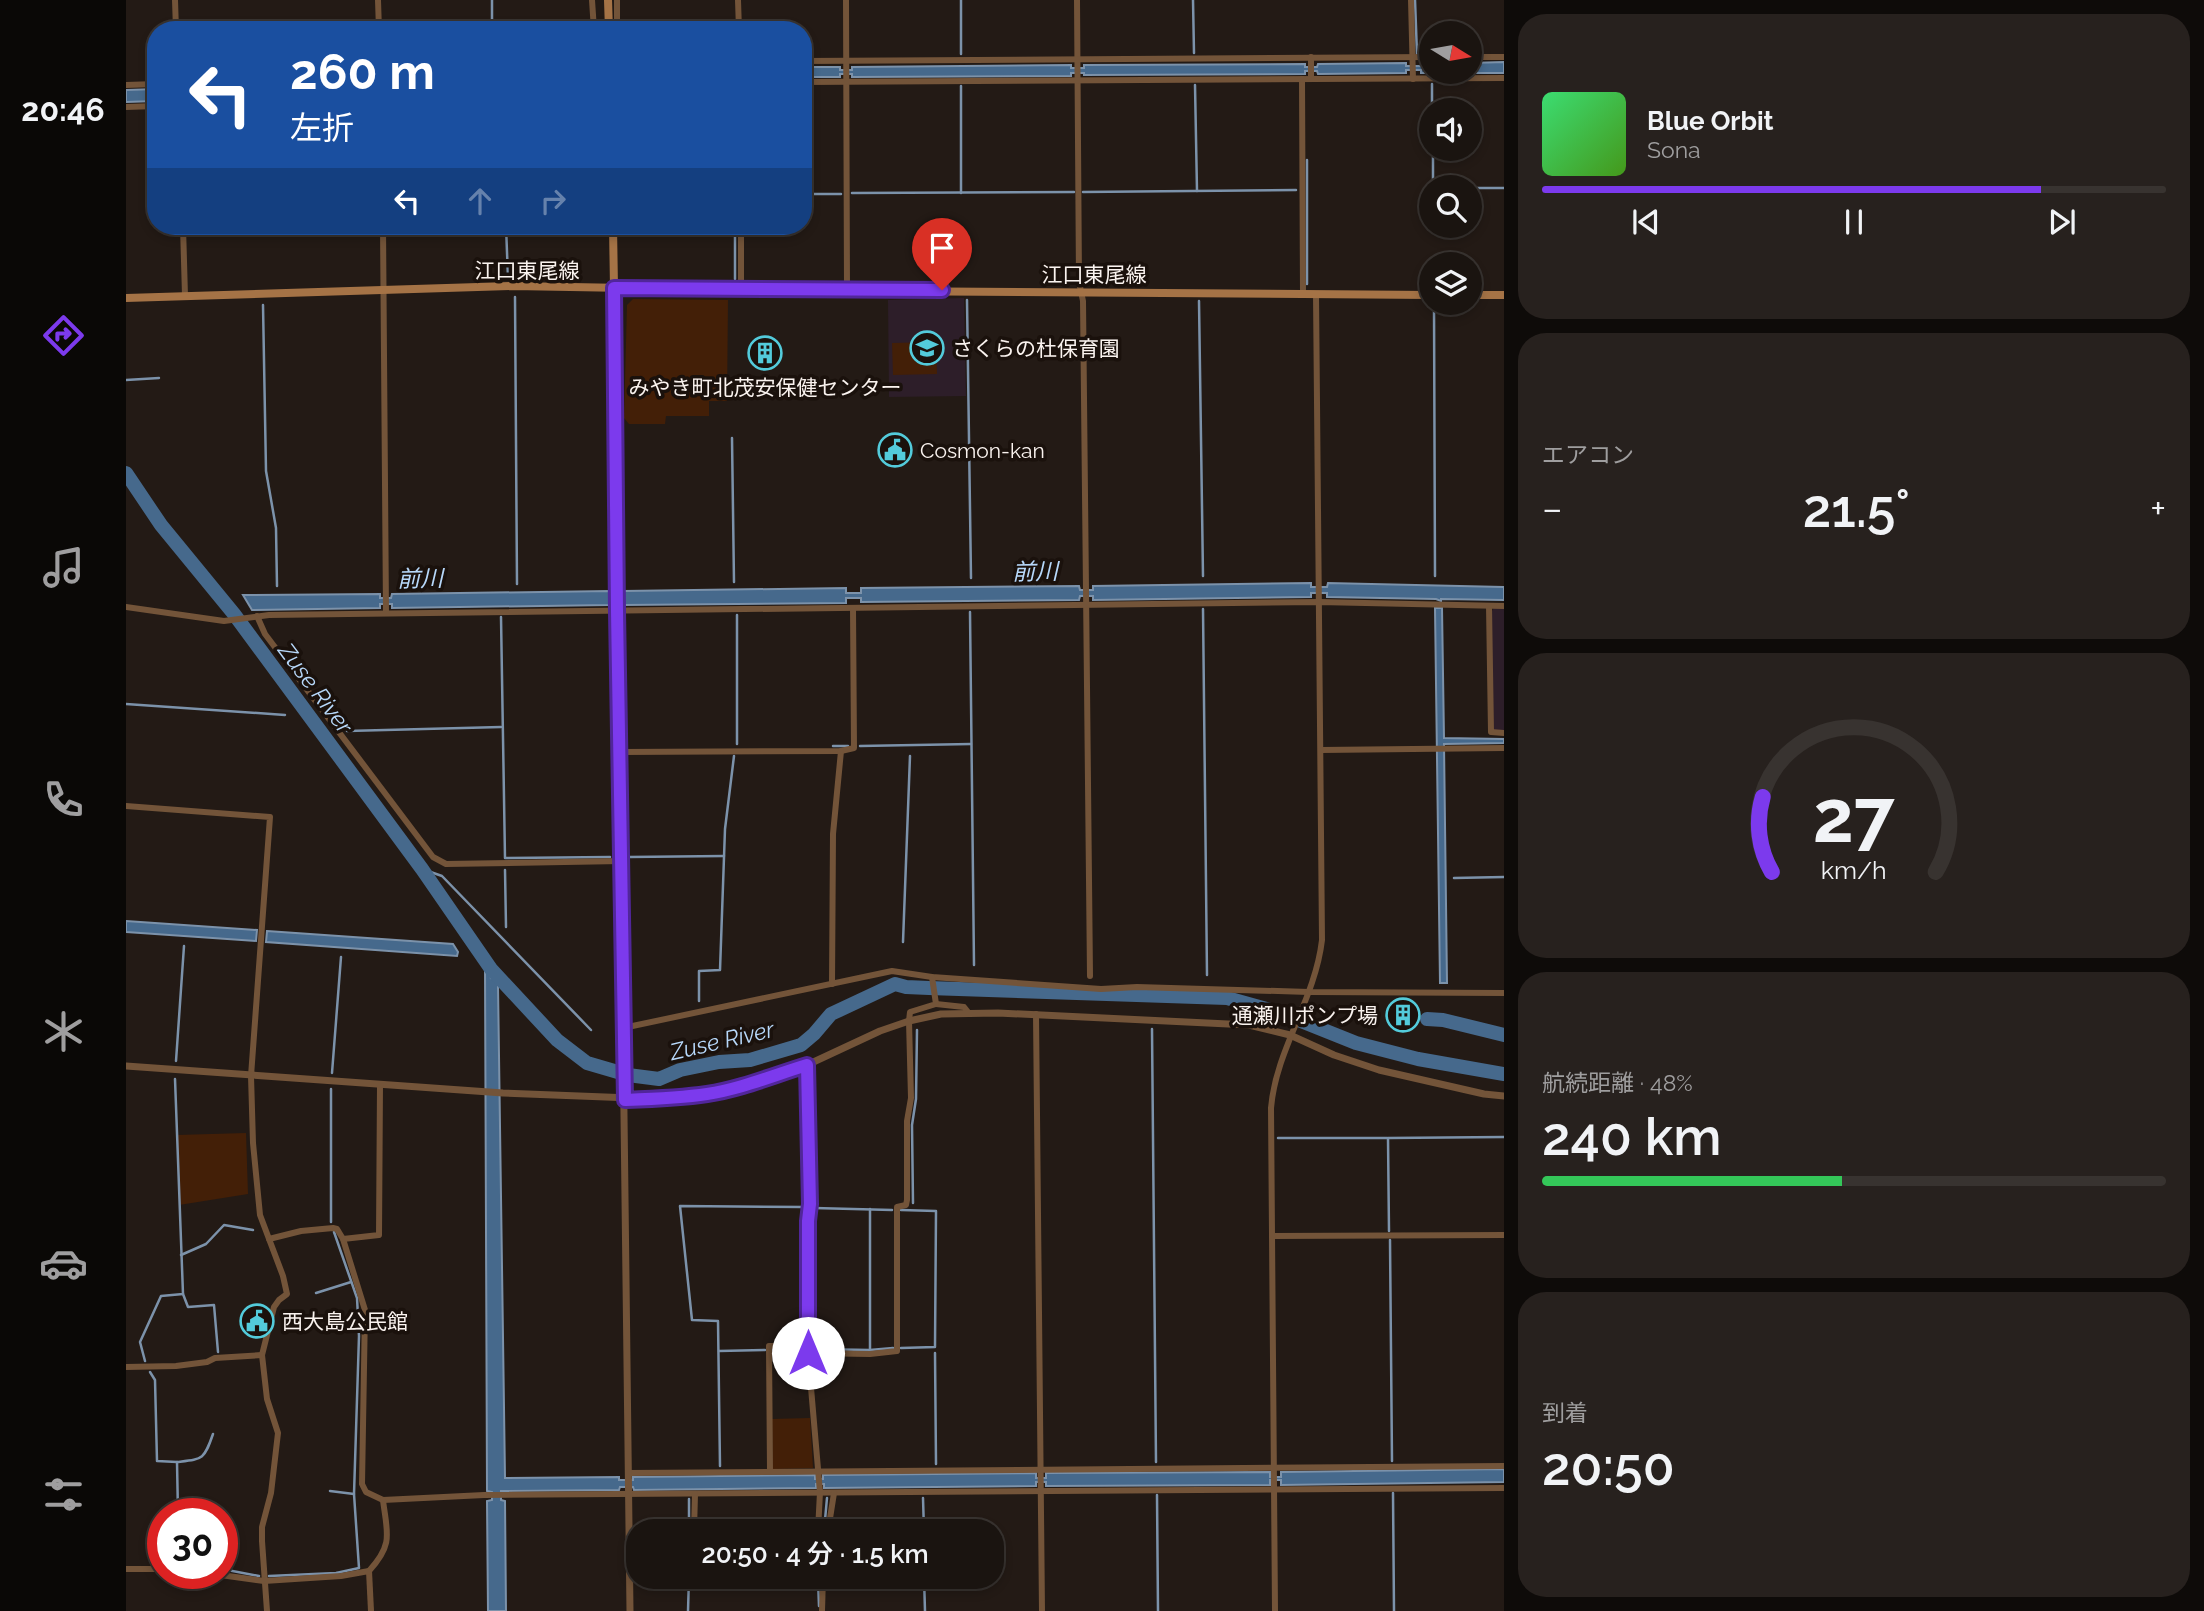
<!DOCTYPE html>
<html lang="ja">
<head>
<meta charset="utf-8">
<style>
  :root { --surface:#1a1410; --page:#27211e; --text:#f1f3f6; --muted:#9f9e9f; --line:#383330; --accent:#7c3aed }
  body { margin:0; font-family:Raleway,"Noto Sans JP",sans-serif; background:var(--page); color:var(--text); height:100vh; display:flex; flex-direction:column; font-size:26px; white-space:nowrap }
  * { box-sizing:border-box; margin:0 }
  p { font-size:23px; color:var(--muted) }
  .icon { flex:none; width:38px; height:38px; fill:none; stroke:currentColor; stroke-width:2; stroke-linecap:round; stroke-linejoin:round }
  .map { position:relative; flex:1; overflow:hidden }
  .sheet { display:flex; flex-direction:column; gap:14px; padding:14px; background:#0e0b09; width:700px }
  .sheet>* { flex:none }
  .top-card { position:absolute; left:21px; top:21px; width:665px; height:214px; border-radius:28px; box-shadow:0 4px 10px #0003,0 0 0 2px var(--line); background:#1a4fa0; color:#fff; overflow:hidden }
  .needle { width:46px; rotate:101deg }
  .fabs { position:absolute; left:1293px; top:21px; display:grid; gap:14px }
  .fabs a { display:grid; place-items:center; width:63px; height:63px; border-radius:50%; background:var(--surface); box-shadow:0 4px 10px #0003,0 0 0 2px var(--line); font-size:35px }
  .speed { position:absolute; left:21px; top:1498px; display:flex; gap:14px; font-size:35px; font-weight:700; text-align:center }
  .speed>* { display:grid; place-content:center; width:91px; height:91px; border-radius:50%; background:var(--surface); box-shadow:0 4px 10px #0003,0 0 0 2px var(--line); line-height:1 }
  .speed .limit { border:10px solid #d22; background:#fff; color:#111 }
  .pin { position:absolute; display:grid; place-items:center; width:60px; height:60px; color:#fff; margin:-72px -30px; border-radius:50% 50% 50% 0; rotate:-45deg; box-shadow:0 0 7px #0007 }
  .pin .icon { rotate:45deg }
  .me { position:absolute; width:77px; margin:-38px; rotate:0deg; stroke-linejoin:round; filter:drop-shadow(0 0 5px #0008) }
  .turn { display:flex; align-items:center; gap:24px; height:147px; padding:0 28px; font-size:32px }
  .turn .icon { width:91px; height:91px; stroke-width:2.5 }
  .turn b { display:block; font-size:49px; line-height:60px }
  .lanes { display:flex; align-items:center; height:66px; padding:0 28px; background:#0003; justify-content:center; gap:35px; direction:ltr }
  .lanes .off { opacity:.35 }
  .big { font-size:52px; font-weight:600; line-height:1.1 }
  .sheet .widget { flex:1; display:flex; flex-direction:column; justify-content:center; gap:10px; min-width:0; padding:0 24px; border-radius:28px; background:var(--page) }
  .sheet .dial { align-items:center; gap:0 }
  .dial svg { height:182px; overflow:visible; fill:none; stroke:var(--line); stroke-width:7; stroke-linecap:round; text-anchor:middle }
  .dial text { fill:var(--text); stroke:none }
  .song { display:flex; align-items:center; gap:21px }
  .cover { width:84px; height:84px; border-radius:10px; background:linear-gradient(135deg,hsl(140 70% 55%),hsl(100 70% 35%)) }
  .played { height:7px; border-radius:4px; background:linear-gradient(90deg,var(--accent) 80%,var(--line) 80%) }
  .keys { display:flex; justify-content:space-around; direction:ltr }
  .heat { display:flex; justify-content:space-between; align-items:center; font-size:38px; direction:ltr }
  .charge { height:10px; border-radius:5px; background:linear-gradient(90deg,#34c759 48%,var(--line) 0) }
  .trip { position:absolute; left:500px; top:1519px; width:378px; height:70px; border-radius:28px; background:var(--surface); box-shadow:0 4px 10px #0003,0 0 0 2px var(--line); font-weight:600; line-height:70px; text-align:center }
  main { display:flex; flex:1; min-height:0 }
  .menu { display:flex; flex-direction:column; width:126px; justify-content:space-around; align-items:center; background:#0a0806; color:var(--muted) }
  .menu .icon { width:49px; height:49px }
  .menu .current { color:var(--accent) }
  .menu b { font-size:32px; color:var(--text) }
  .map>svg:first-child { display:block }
  .education { fill:#2d1e29 }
  .green { fill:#431f07 }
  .water { fill:#46698c; stroke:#7c92aa; stroke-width:2 }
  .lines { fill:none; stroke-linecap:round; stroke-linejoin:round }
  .stream { stroke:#7c92aa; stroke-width:2.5 }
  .river { stroke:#46698c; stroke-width:14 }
  .minor { stroke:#735439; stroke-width:6 }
  .tertiary { stroke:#735439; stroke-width:7 }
  .secondary { stroke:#a57346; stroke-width:8 }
  .route-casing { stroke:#51269a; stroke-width:18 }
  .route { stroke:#7c3aed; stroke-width:12 }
  .labels { text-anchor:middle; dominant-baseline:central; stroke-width:7; stroke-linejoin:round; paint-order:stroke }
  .street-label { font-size:21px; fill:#faf3ef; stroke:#1a110c }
  .poi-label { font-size:21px; fill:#faf3ef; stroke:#1a110c; text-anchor:start }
  .water-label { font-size:23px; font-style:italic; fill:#b7d8fa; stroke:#1a110c }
</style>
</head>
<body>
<main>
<nav class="menu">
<b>20:46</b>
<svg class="icon current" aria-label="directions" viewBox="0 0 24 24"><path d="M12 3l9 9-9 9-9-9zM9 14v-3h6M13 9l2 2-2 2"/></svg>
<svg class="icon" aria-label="music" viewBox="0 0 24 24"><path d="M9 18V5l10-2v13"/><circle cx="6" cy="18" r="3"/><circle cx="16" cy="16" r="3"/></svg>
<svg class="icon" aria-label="phone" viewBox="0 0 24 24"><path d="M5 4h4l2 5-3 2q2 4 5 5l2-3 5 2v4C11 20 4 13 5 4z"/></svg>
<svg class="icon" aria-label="climate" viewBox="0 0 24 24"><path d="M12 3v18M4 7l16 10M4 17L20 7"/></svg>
<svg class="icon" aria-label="car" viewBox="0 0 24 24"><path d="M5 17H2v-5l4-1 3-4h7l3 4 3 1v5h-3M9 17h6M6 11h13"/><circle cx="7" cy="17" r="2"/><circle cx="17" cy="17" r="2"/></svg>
<svg class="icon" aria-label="filters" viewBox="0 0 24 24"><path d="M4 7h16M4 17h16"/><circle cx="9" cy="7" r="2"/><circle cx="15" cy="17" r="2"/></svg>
</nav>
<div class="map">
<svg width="1378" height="1611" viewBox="0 0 1378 1611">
  <rect width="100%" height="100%" fill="#231a15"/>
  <g class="education">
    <path d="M838,298L840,396L763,397L762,300Z"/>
    <path d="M1368,608H1378V731L1366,730V611Z"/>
  </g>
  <g class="green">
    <path d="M507,299L602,300L601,401H583V416H540L539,424H503L498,418L501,305Z"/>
    <path d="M810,342L811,374L767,375L766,343Z"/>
    <path d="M120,1133L122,1194L53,1205L51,1135Z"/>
    <path d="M684,1418L687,1468L647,1469L646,1419Z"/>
  </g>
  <g class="water">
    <path d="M1378,62V73H1295V70H1280V73L1192,74L1191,71H1179V74L958,75V73H945V76L726,77V74H714V77H677V67H714V70H726V67L945,65V68H958V65L1179,64V67H1191L1192,64L1280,63V66H1295V63H1305L1306,72H1344V63Z"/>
    <path d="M30,89V101L0,102V90Z"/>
    <path d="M1185,583V587H1201L1202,583L1378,587V600L1315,599V601L1310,599L1201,597V593H1185V597L967,600V596H954L953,600L735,602V598H720V603L498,605V591L720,588V593H735V588L953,586L954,590H967V586Z"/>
    <path d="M483,591V605L266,608V604H254V608L126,610L117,595L254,594V598H265L266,594Z"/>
    <path d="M1309,608H1316L1318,738L1378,739V743L1318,744L1321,983H1314Z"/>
    <path d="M0,921L131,930L130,941L0,932Z"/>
    <path d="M141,931L327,944L332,952L331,956L140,942Z"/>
    <path d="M359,967L372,985L379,1478L493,1477V1480H507V1477L689,1475V1479H697V1475L910,1473V1478H920V1473L1144,1472V1477H1155V1472L1378,1469V1482L1155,1485V1480H1144V1485L920,1486V1482H910V1486L698,1488V1484H690V1488L508,1490L507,1487H494L493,1490L375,1491V1500L379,1501L380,1611H362L361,1501L366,1500V1492L361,1491Z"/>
  </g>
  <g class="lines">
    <g class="stream">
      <path d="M366,0V30"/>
      <path d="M835,0V54"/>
      <path d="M1067,0L1068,53"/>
      <path d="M1289,0L1291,54"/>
      <path d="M1306,84V110"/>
      <path d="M1069,85L1071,191"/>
      <path d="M835,86V193"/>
      <path d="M1307,149V187"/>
      <path d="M1181,160V284"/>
      <path d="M1344,188H1378"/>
      <path d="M957,192L1170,190"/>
      <path d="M726,193L948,192"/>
      <path d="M677,194H715"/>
      <path d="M380,226L382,278"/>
      <path d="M609,226V279"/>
      <path d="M389,297L391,584"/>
      <path d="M841,300L845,578"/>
      <path d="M1073,301L1077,576"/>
      <path d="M1308,304L1309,576"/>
      <path d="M137,305L140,471L150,528L151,586"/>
      <path d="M0,380L33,378"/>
      <path d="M606,438L608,582"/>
      <path d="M1077,609L1081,975"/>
      <path d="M844,612L848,965"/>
      <path d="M611,615V744"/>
      <path d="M375,617L379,858L484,857"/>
      <path d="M0,704L159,715"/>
      <path d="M221,731L375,727"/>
      <path d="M707,746H722"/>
      <path d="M734,746L845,744"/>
      <path d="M503,857L598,856"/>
      <path d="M296,869L316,876L465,1030"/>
      <path d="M379,870L380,927"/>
      <path d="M1328,878L1378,877"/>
      <path d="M777,942L784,756"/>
      <path d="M365,969V978"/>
      <path d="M573,1001V971L594,970L599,829L608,756"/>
      <path d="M1026,1029L1030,1462"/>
      <path d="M50,1061L58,946"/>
      <path d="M206,1073L215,957"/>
      <path d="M205,1089V1222"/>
      <path d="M1152,1138H1261"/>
      <path d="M787,1203L786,1125L790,1099L791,1030"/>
      <path d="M688,1208L766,1210"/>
      <path d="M744,1209V1350"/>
      <path d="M1263,1231L1262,1138L1378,1137"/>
      <path d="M1264,1240L1266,1461"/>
      <path d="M55,1255L80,1244L98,1225L127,1230"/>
      <path d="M190,1293L225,1282"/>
      <path d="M57,1294L62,1307L88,1305L92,1352"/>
      <path d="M775,1348L809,1347L810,1211L775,1210"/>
      <path d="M686,1349L744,1350L767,1348"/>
      <path d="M647,1350L673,1349"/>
      <path d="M593,1351L639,1350"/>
      <path d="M809,1353L810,1464"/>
      <path d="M19,1361L14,1342L35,1296L57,1294L49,1079"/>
      <path d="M24,1372L29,1380L31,1461L51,1462"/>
      <path d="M594,1466L592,1321L566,1320L554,1206L678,1207"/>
      <path d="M204,1491L228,1494"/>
      <path d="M1267,1493L1268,1611"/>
      <path d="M1031,1495L1032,1611"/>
      <path d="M797,1498L798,1531"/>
      <path d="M52,1514L51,1462C77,1459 78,1460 87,1434"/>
      <path d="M563,1531V1499"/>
      <path d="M698,1531L701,1498"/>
      <path d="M96,1569L133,1576"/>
      <path d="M143,1576L210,1573L233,1568L228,1494L233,1336L231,1298L208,1232"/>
      <path d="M798,1577L799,1611"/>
      <path d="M692,1581L693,1606"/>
      <path d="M562,1611L563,1577"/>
    </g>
    <g class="river">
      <path d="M0,473L35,525L108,614L296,869L365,969L431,1040L461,1063L502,1075L533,1079L554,1070L593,1062L624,1060L675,1045L688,1034L705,1014L769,984L780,987L803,988L1101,998L1155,1013L1230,1043L1292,1059L1378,1074"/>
      <path d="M1301,1019L1317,1020L1378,1035"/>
    </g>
    <g class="minor">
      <path d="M49,0L50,30"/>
      <path d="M252,0L253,30"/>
      <path d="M466,0L468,30"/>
      <path d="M612,0L613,30"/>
      <path d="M720,0L721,290"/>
      <path d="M951,0L953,282L957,301L964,976"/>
      <path d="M1285,0L1287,79"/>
      <path d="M491,30V0"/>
      <path d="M1185,57V79"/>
      <path d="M1344,57H1378"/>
      <path d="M677,61L1306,57"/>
      <path d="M1176,79L1177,293"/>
      <path d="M677,82L1378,78"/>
      <path d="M0,85L30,84"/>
      <path d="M0,107L30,106"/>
      <path d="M57,226L59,296"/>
      <path d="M257,226L260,613"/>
      <path d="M615,226V290"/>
      <path d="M1363,606L1365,732L1378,733"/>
      <path d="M0,607L98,621L143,615L1193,602L1378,606"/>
      <path d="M131,616L139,634L307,857L320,864L496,861"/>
      <path d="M1195,750L1378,748"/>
      <path d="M494,752L715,751L728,748L727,608"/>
      <path d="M0,806L144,817L125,1076L127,1143L134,1215L157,1276L161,1294L153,1300L148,1307L136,1355L141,1399L152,1433L145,1493L136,1527V1541L141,1611"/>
      <path d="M706,984L707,834L715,751"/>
      <path d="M810,1004L838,1007L842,1012"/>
      <path d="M910,1014L916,1611"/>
      <path d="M497,1028L766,971L806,977L975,989L1011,987L1183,992L1378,993"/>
      <path d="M681,1065L684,1204L682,1221V1353L694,1492L692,1531"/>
      <path d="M1146,1236L1378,1235"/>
      <path d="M143,1239L175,1231L207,1228L211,1229L217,1239L239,1310L236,1484L240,1492L257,1500L358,1495L1378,1488"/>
      <path d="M217,1239L253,1235L254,1085"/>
      <path d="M682,1353L744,1354L771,1351V1207L780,1205L781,1200V1121L785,1098L783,1021L784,1012L810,1004L806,977"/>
      <path d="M0,1367L50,1366L81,1362L89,1358L136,1355"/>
      <path d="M644,1471L643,1346H681"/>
      <path d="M502,1473L1378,1466"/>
      <path d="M568,1531L569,1494"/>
      <path d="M702,1531L708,1493"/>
      <path d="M0,1569H37"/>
      <path d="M243,1571L245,1611"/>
      <path d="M80,1573L138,1581L215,1576L243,1571C268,1544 261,1533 257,1500"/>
      <path d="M696,1611L697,1577"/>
      <path d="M1149,1611L1145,1108C1150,1049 1189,1000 1196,940L1190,294"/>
    </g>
    <g class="tertiary">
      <path d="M488,288L504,1611"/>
      <path d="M0,1066L377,1093L531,1099L582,1094L625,1083L681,1065L754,1031L783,1021L815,1014L872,1013L1123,1025L1164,1035L1208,1055L1253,1070L1358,1094L1378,1096"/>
    </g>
    <g class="secondary">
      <path d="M482,0L483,30"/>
      <path d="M487,226L488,288"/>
      <path d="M1344,295H1378"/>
      <path d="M0,298L387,286L615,290L1306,295"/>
    </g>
  </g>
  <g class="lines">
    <defs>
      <path id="route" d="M682,1353V1221L684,1204L681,1065C648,1075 615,1089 581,1094C554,1098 526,1099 499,1100L491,611L488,288L816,290"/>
    </defs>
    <use href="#route" class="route-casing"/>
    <use href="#route" class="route"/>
  </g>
  <defs>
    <symbol id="school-ring" viewBox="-11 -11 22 22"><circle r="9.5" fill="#1a110c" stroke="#53cbdb" stroke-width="1.5"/><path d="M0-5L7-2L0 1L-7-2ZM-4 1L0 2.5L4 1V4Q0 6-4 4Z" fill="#53cbdb"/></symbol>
    <symbol id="building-ring" viewBox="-11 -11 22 22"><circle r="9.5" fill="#1a110c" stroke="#53cbdb" stroke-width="1.5"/><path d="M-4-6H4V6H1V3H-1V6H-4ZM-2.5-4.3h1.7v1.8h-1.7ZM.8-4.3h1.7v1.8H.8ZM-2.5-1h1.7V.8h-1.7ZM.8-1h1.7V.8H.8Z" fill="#53cbdb"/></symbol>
    <symbol id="civic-ring" viewBox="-11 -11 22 22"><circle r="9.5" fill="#1a110c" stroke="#53cbdb" stroke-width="1.5"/><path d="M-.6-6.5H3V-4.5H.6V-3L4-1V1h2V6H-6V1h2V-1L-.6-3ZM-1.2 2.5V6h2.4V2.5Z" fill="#53cbdb"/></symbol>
  </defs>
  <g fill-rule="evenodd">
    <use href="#school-ring" x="782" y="329" width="38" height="38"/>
    <use href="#building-ring" x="620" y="334" width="38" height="38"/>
    <use href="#civic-ring" x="750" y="431" width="38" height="38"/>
    <use href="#building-ring" x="1258" y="996" width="38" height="38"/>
    <use href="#civic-ring" x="112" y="1302" width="38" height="38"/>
  </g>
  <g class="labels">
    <g class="street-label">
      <text x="401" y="270">江口東尾線</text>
      <text x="968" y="274">江口東尾線</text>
    </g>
    <g class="poi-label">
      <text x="826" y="348">さくらの杜保育園</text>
      <text x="639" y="387" text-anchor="middle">みやき町北茂安保健センター</text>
      <text x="794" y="450">Cosmon-kan</text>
      <text x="1252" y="1015" text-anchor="end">通瀬川ポンプ場</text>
      <text x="156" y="1321">西大島公民館</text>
    </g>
    <g class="water-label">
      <text transform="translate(909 571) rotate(-1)">前川</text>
      <text transform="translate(294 578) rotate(-1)">前川</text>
      <text transform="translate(190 688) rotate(53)">Zuse River</text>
      <text transform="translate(596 1040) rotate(-13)">Zuse River</text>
    </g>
  </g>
</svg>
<div class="fabs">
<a><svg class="needle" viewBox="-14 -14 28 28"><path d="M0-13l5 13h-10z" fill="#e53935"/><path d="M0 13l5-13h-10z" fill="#9f9e9f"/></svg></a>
<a><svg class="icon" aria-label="sound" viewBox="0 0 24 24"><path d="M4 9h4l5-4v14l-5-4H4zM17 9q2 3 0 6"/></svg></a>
<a><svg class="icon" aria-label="search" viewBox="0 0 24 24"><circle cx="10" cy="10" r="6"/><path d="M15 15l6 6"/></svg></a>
<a><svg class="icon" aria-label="layers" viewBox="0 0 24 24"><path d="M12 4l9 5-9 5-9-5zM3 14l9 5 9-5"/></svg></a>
</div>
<div class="speed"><div class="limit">30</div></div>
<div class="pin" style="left:816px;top:290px;background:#d93025"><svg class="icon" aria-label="arrive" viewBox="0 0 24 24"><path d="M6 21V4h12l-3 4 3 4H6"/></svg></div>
<svg class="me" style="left:682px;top:1353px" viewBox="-20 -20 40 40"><circle r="19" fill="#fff"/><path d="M0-13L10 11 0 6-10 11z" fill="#7c3aed"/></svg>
<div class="trip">20:50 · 4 分 · 1.5 km</div>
<div class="top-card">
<div class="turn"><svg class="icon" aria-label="left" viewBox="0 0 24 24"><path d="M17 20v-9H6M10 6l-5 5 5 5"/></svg><div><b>260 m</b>左折</div></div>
<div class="lanes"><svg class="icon" aria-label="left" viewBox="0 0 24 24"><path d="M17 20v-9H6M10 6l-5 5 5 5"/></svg><svg class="icon off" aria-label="ahead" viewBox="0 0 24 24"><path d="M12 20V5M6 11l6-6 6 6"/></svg><svg class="icon off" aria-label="right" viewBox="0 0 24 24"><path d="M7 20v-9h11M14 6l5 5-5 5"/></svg></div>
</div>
</div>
<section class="sheet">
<div class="widget">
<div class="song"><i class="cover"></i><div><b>Blue Orbit</b><p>Sona</p></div></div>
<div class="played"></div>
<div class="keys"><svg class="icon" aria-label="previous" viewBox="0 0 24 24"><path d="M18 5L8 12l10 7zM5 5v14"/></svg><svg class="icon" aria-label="pause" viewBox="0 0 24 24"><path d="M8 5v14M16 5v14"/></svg><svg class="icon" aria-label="next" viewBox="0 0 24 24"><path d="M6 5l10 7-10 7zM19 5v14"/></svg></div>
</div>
<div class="widget"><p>エアコン</p>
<div class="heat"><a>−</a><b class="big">21.5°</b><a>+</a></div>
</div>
<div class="widget dial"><svg viewBox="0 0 100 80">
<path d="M14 69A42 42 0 1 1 86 69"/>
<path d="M14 69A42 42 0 0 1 10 36" stroke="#7c3aed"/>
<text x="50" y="56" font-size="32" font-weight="700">27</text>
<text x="50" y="72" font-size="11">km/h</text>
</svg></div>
<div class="widget"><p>航続距離 · 48%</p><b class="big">240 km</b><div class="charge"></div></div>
<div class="widget"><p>到着</p><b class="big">20:50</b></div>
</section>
</main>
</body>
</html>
